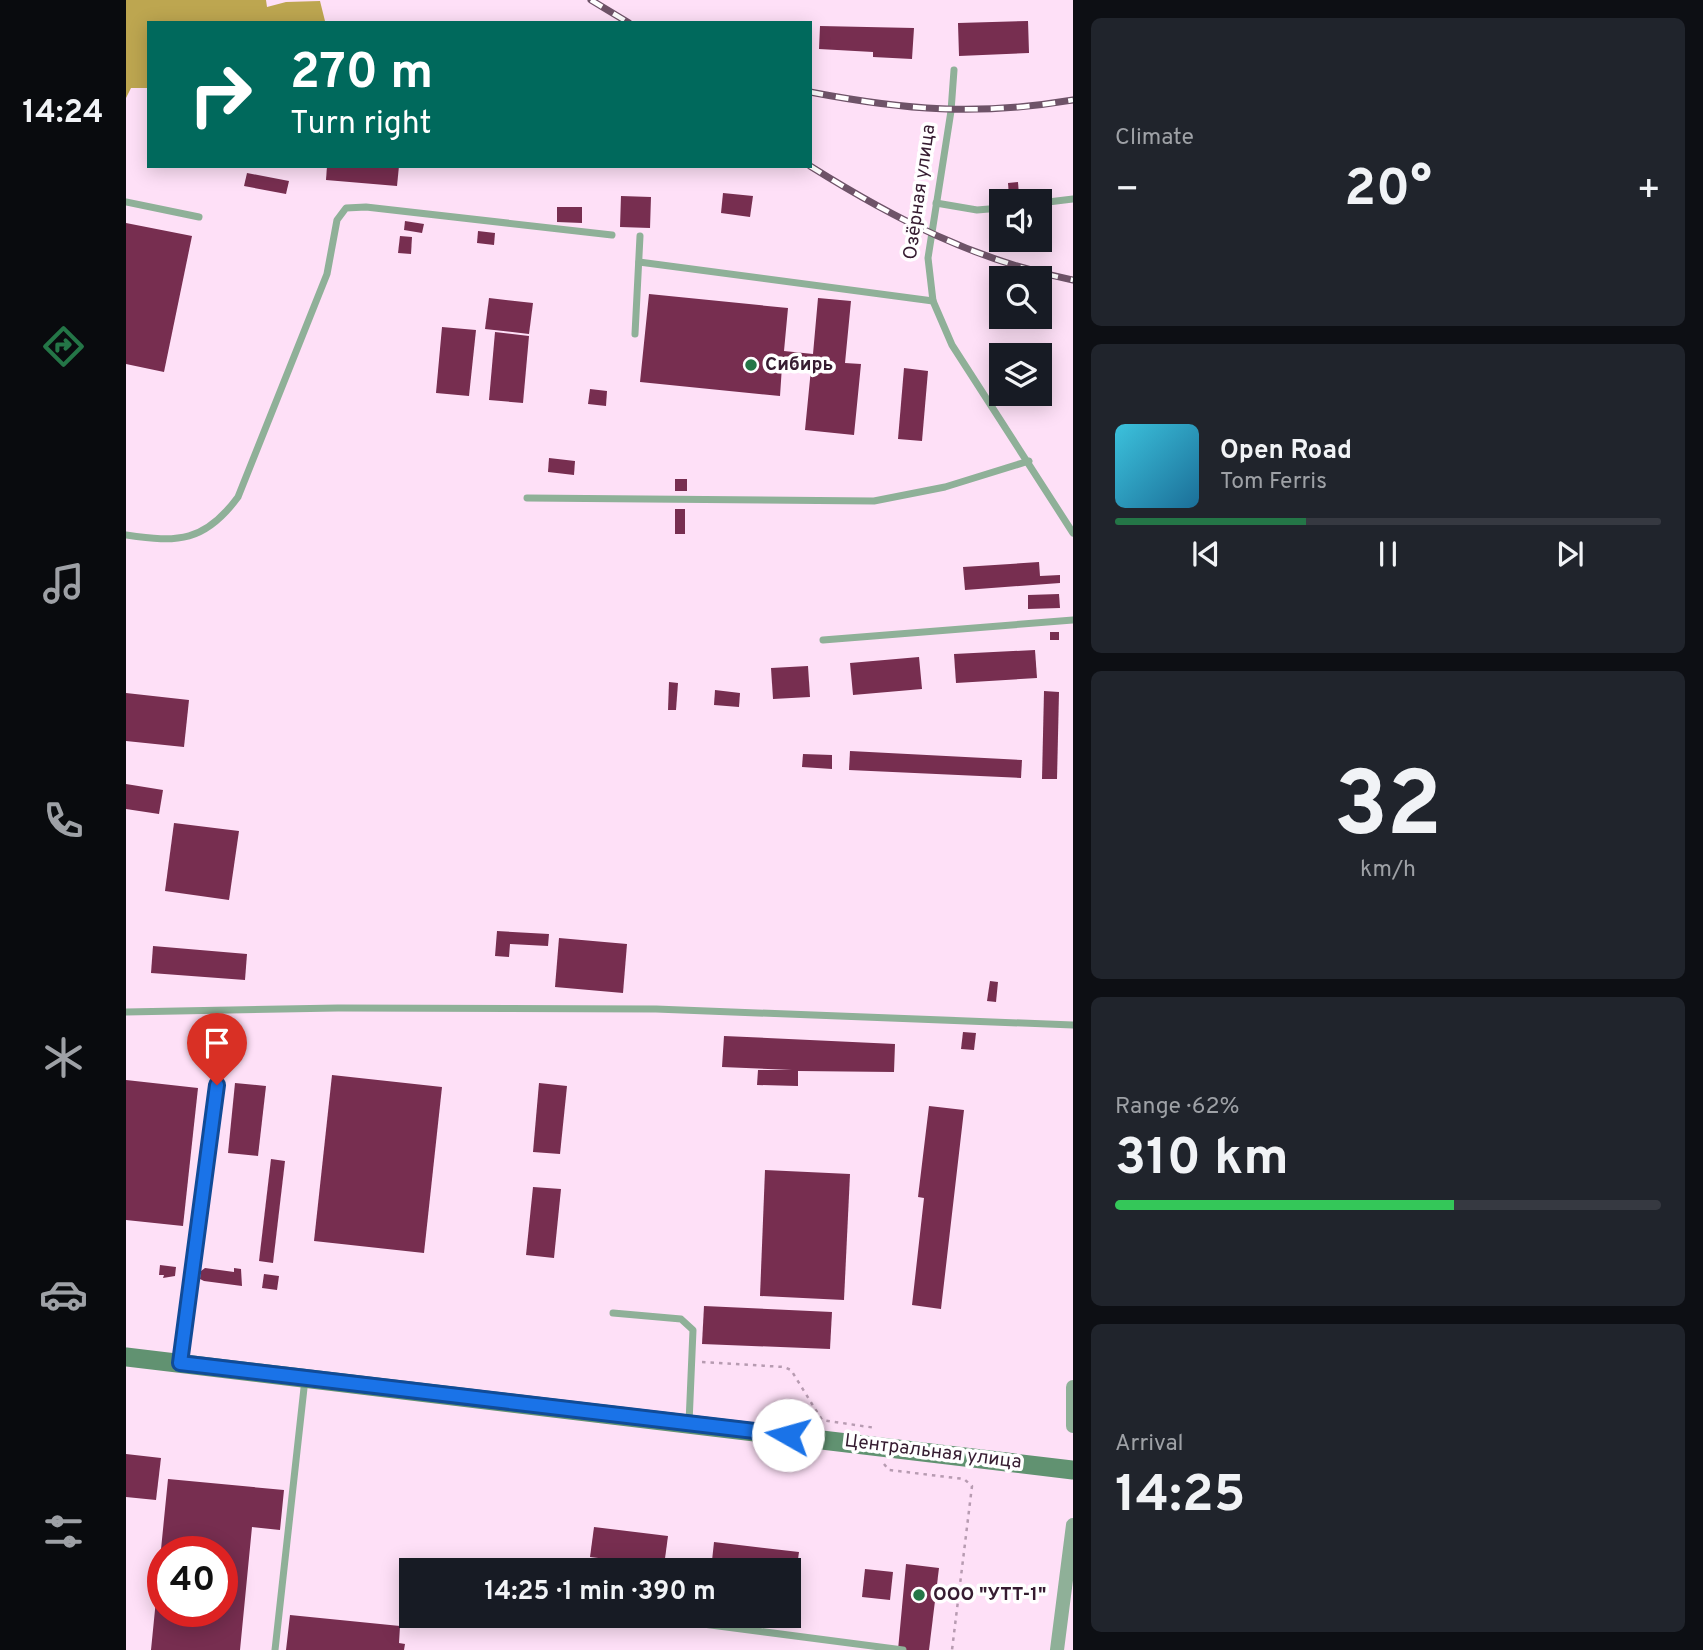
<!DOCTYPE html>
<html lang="en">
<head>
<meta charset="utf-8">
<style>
  :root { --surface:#171b24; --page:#20242c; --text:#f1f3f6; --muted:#9ea1a6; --line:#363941; --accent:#247647 }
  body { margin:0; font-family:Overpass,sans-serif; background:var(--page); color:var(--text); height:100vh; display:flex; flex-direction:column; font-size:26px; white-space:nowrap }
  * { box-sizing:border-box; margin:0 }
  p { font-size:23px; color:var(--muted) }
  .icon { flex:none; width:38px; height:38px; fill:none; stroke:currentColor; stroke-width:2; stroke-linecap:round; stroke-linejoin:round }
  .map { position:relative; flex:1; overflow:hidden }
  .details { display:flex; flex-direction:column; gap:18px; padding:18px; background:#0d0f14; width:630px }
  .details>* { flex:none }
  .banner { position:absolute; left:21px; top:21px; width:665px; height:147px; border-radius:0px; box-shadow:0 4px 18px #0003; background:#00695c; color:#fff; overflow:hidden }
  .buttons { position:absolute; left:863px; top:189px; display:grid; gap:14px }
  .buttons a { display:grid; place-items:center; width:63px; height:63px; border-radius:0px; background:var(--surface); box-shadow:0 4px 18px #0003; font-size:35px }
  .speed { position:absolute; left:21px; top:1536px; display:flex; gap:14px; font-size:35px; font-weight:700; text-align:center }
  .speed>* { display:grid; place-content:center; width:91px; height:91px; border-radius:50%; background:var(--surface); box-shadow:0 4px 18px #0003; line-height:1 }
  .speed .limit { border:10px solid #d22; background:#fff; color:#111 }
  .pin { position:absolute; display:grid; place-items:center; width:60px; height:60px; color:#fff; margin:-72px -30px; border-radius:50% 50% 50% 0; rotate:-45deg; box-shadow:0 0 7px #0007 }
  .pin .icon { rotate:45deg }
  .me { position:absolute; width:77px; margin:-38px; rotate:277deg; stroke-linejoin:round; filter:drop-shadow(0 0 5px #0008) }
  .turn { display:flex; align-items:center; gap:24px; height:147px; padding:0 28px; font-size:32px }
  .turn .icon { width:91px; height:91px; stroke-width:2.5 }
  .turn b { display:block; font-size:49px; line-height:60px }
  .big { font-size:52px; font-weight:700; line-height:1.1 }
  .details .widget { flex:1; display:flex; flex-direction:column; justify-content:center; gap:10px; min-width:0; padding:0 24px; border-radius:10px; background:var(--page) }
  .details .dial { align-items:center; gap:0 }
  .dial b { font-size:91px; line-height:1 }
  .song { display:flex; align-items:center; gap:21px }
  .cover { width:84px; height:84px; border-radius:10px; background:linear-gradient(135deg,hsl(190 70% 55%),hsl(200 70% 35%)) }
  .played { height:7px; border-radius:4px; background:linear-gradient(90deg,var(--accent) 35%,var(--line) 35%) }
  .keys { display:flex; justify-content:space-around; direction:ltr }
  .heat { display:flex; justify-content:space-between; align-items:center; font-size:38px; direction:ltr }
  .charge { height:10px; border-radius:5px; background:linear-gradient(90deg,#34c759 62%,var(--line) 0) }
  .trip { position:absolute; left:273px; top:1558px; width:402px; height:70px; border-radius:0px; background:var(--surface); box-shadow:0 4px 18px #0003; font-weight:700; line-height:70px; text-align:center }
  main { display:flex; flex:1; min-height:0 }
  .tabs { display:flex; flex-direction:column; width:126px; justify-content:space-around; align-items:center; background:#090b0e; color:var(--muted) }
  .tabs .icon { width:49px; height:49px }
  .tabs .active { color:var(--accent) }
  .tabs b { font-size:32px; color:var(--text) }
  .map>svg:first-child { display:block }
  .forest { fill:#bda650 }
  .building { fill:#772e50; fill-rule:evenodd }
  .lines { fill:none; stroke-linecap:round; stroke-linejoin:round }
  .path { stroke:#b79bb1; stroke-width:2.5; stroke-dasharray:3.5 5; stroke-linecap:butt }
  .lane { stroke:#8fb098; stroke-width:7 }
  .street { stroke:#8fb098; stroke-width:14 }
  .secondary { stroke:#619271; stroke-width:19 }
  .rail-casing { stroke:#6e5368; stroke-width:7 }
  .rail { stroke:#fff; stroke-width:4.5; stroke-dasharray:13; stroke-linecap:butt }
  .route-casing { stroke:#114b97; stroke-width:18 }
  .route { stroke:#1a73e8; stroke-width:12 }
  .poi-dot { fill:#247647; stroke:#fff; stroke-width:2.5 }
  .labels { text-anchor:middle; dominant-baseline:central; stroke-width:7; stroke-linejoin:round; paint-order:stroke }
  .street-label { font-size:19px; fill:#361c31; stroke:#fff }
  .poi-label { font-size:19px; font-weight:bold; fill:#361c31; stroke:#fff; text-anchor:start }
</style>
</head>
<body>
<main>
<nav class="tabs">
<b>14:24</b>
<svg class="icon active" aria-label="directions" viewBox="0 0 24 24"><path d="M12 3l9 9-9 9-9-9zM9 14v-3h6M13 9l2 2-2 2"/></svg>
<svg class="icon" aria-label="music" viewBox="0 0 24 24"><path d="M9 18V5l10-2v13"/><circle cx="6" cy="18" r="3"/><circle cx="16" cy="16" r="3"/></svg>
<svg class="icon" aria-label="phone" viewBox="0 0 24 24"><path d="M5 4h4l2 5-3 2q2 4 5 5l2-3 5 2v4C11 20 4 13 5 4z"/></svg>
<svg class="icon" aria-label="climate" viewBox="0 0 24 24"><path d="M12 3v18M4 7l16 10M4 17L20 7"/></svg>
<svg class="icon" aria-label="car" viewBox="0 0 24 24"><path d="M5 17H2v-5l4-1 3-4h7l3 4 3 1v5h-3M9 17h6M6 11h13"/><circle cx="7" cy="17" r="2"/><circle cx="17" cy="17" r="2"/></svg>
<svg class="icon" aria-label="filters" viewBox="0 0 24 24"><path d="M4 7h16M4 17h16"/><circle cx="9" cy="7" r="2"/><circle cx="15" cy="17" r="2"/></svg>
</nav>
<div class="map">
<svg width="947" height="1650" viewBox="0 0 947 1650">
  <rect width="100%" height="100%" fill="#fee0f7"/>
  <path class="forest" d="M0,0H140L141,7L160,2L194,1L199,21L23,23V88H5L0,98Z"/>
  <g class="building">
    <path d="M902,21L903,53L833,56L832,23Z"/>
    <path d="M694,26L788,28L786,59L747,57V52L693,49Z"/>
    <path d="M201,166H273L271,186L200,180Z"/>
    <path d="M121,173L163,181L160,194L118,186Z"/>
    <path d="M892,182L893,195L883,196L882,183Z"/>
    <path d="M597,193L627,196L624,217L595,213Z"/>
    <path d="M495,196L525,197L524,228L494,227Z"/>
    <path d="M431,207H456V223L431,222Z"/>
    <path d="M279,221L298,224L296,233L278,230Z"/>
    <path d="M0,223L66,236L38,372L0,364Z"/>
    <path d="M352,231L369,233L368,245L351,243Z"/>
    <path d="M274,236L286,237L285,254L272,253Z"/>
    <path d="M523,294L662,308L658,351L687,354L692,298L725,301L719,363L735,364L728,435L679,430L685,369L656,366L654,396L514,382Z"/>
    <path d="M363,298L407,303L403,334L359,329Z"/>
    <path d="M316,327L350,330L343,396L310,393Z"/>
    <path d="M369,332L403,336L397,403L363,400Z"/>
    <path d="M778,368L802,371L796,441L772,439Z"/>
    <path d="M464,389L481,391L480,406L462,404Z"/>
    <path d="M423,458L449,461L448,475L422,472Z"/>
    <rect x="549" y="479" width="12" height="12"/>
    <rect x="549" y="509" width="10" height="25"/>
    <path d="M913,562L914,576L934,575V583L839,590L837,567Z"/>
    <path d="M933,594L934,608L902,609V595Z"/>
    <rect x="924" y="632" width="9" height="8"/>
    <path d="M909,650L911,678L830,683L828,654Z"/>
    <path d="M793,657L796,689L727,695L724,663Z"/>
    <path d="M682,666L684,697L647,699L645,668Z"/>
    <path d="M543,682L552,683L550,710H542Z"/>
    <path d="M589,690L614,693L613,707L588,705Z"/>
    <path d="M918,691L933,692L931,779H916Z"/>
    <path d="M0,693L63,700L58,747L0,741Z"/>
    <path d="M724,751L896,760L895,778L723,770Z"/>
    <path d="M677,754L706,755V769L676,767Z"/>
    <path d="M0,784L37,790L33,814L0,809Z"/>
    <path d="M48,823L113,831L103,900L39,891Z"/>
    <path d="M371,931L423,934L422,946L384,944L383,957L369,956Z"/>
    <path d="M433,938L501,944L497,993L429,987Z"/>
    <path d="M27,946L121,954L119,980L25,973Z"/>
    <path d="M864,981L872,982L870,1002L861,1001Z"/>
    <path d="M837,1032L850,1033L848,1050L835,1049Z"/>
    <path d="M598,1036L769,1044L768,1072L672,1071V1086L631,1085L632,1070H666L596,1067Z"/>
    <path d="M206,1075L316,1087L298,1253L188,1241Z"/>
    <path d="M0,1080L72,1088L57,1226L0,1220Z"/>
    <path d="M109,1083L140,1086L132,1156L102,1153Z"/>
    <path d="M413,1083L441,1086L434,1154L407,1152Z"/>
    <path d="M803,1106L838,1110L815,1309L786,1305L798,1198L792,1197Z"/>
    <path d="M145,1159L159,1161L147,1263L133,1261Z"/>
    <path d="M639,1170L724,1174L718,1300L634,1296Z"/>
    <path d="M407,1187L435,1189L428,1258L400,1255Z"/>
    <path d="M34,1265L50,1267L49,1276L37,1278L38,1275H33Z"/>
    <path d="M79,1268L108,1272V1268L115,1269L116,1286L78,1281L74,1279L75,1271Z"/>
    <path d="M138,1274L153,1276L151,1290L136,1288Z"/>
    <path d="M578,1306L706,1312L704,1349L576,1344Z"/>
    <path d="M0,1454L35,1458L30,1500L0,1497Z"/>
    <path d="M42,1479L158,1490L154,1530L126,1527L114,1650H25ZM37,1552H96V1612H37Z"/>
    <path d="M468,1527L542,1536L538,1566L464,1557Z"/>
    <path d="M588,1542L673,1552L667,1596H663V1570H585Z"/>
    <path d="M780,1564L813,1568L803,1650H772Z"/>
    <path d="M739,1569L767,1572L764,1600L736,1597Z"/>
    <path d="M164,1615L274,1626L273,1643L279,1644L278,1650H160Z"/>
  </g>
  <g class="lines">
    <g class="path">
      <path d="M576,1362L658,1367L665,1370L696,1420L750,1428"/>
      <path d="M758,1464L763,1470L838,1479L846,1486L826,1650"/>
    </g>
    <g class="lane">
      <path d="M828,70L825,111L802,258L807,301L826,345L947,533"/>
      <path d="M0,202L73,217"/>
      <path d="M810,203L851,210L875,208"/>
      <path d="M914,203L947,199"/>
      <path d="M513,262L807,301"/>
      <path d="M509,334L514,236"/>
      <path d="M401,498L748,501L819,487L903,461"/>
      <path d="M0,535C52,543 79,542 112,497L201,274L211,220L220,208L240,207L486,235"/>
      <path d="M697,640L947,620"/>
      <path d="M0,1012L212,1008L530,1009L947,1025"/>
      <path d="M487,1313L555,1319L567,1330L563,1423"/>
      <path d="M55,1362L91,1085"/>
      <path d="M508,1615L777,1650"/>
      <path d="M149,1650L179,1379"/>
    </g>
    <g class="street">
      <path d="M947,1387V1426"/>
      <path d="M931,1650L947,1525"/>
    </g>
    <path class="secondary" d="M0,1357L947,1470"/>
    <defs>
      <g id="rail">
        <path d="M465,0L503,23"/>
        <path d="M684,92C778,110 852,116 947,100"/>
        <path d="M684,166C767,218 850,261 947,280"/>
      </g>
    </defs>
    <use href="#rail" class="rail-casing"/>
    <use href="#rail" class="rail"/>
  </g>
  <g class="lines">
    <defs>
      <path id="route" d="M91,1085L54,1363L662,1435"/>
    </defs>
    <use href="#route" class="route-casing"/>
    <use href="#route" class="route"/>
  </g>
  <g class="poi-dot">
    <circle cx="625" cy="365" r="7"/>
    <circle cx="793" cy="1595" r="7"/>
  </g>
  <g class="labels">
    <g class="street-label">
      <text transform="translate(794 192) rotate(-82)">Озёрная улица</text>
      <text transform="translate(807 1452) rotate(7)">Центральная улица</text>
    </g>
    <g class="poi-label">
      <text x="639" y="365">Сибирь</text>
      <text x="807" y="1595">ООО "УТТ-1"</text>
    </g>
  </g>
</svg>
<div class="buttons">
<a><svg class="icon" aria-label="sound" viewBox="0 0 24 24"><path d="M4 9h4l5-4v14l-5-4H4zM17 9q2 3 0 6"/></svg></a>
<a><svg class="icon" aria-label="search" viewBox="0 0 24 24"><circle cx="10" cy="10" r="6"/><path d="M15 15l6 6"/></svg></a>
<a><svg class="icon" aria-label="layers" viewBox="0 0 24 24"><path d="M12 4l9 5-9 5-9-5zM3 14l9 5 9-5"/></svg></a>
</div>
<div class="speed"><div class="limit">40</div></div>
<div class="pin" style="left:91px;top:1085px;background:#d93025"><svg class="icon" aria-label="arrive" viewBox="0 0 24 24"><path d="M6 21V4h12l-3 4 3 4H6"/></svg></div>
<svg class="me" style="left:662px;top:1435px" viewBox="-20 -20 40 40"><circle r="19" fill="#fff"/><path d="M0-13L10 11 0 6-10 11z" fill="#1a73e8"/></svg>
<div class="trip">14:25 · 1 min · 390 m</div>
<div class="banner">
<div class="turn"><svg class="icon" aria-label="right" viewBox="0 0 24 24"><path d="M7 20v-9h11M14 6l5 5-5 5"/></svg><div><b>270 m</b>Turn right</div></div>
</div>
</div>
<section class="details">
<div class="widget"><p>Climate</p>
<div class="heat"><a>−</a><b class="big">20°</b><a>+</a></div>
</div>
<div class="widget">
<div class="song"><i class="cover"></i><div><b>Open Road</b><p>Tom Ferris</p></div></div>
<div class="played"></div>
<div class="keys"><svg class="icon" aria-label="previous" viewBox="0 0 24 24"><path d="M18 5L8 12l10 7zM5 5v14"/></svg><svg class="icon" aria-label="pause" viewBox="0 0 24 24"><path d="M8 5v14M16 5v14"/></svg><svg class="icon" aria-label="next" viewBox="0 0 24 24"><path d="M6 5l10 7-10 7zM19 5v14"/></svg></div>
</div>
<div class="widget dial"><b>32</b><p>km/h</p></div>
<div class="widget"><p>Range · 62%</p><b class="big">310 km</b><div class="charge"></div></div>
<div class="widget"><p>Arrival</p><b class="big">14:25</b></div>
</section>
</main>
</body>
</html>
